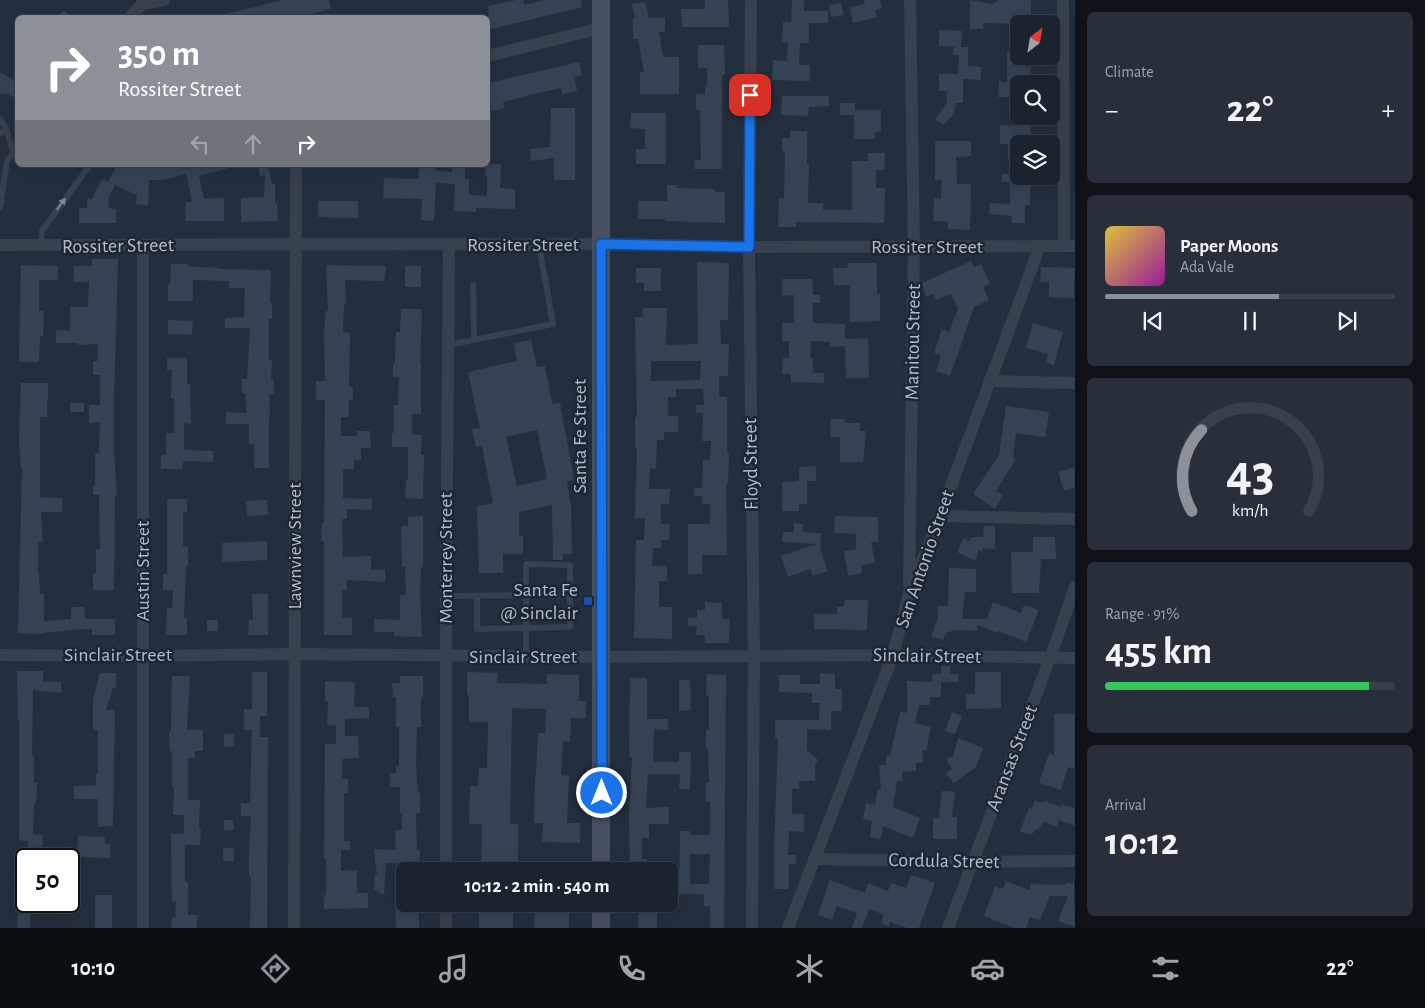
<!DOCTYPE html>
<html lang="en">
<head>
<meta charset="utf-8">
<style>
  :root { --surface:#1b232e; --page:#282f3a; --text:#f1f3f6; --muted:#a0a4aa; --line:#39404a; --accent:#8c9099 }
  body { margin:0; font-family:"Alegreya Sans",sans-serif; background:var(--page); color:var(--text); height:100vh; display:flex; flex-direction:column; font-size:19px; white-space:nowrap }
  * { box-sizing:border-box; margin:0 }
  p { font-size:16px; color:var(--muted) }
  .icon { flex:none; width:28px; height:28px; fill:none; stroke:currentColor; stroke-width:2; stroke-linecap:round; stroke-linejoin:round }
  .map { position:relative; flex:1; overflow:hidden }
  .panel { display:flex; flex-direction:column; gap:12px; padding:12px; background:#0f1319; width:350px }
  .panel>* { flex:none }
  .hud { position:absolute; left:15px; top:15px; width:475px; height:152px; border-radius:8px; box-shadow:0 5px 20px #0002,0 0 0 1px var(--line); background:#8c9099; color:#fff; overflow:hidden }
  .needle { width:32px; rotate:31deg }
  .buttons { position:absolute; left:1010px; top:15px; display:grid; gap:10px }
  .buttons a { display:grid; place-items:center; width:50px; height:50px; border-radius:8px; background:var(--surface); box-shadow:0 5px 20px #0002,0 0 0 1px var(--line); font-size:25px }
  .speed { position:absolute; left:15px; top:848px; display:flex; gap:10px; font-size:25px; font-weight:700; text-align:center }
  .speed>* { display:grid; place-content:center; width:65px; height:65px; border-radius:50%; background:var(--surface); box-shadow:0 5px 20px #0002,0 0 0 1px var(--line); line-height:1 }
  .speed .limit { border:2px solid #111; border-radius:8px; background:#fff; color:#111 }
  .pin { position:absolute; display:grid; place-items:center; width:42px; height:42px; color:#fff; margin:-21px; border-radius:10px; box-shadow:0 2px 8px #0006 }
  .me { position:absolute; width:55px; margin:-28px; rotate:0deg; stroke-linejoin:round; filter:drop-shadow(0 0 4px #0008) }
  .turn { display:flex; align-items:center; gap:18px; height:105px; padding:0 20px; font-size:22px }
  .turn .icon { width:65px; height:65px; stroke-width:2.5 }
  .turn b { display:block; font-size:35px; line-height:42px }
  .lanes { display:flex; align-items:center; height:48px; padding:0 20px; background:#0003; justify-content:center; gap:25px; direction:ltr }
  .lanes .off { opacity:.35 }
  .big { font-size:38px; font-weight:700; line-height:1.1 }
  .panel .widget { flex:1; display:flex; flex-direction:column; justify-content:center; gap:8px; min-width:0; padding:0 18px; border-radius:8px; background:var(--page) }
  .panel .dial { align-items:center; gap:0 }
  .dial svg { height:130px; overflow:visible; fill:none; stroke:var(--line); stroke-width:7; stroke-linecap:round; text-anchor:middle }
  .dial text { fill:var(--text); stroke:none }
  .song { display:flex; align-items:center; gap:15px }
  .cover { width:60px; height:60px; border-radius:8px; background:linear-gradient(135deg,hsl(50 70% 55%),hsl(300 70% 35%)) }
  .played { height:5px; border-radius:2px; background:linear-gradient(90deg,var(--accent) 60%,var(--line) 60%) }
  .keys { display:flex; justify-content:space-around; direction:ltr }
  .heat { display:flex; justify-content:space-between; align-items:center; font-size:28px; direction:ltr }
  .charge { height:8px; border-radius:4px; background:linear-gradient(90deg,#34c759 91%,var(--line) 0) }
  .trip { position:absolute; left:396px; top:862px; width:282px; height:50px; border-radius:8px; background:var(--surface); box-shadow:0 5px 20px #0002,0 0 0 1px var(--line); font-weight:700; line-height:50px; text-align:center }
  .menu { display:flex; height:80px; justify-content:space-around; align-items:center; background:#0b0e12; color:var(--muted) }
  .menu .icon { width:35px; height:35px }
  .menu .current { color:var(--accent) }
  .menu b { font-size:22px; color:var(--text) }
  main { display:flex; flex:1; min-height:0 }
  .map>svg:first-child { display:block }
  .building { fill:#364354; fill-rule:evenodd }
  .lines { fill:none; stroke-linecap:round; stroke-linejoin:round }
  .service { stroke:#38414e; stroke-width:6 }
  .minor { stroke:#38414e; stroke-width:12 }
  .secondary { stroke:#465061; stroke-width:18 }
  .oneway { fill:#7c8592 }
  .route-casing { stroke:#114b97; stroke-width:12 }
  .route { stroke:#1a73e8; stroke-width:9 }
  .transit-dot { fill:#1a4fb4; stroke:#1d2633; stroke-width:2 }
  .labels { text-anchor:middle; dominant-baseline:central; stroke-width:5; stroke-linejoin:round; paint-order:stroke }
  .street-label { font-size:20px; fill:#b4bcc9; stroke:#1d2633 }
  .poi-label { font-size:20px; fill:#b4bcc9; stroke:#1d2633; text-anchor:end }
</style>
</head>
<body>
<main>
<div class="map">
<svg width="1075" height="928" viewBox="0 0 1075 928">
  <rect width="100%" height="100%" fill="#242f3e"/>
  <g class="building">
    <path d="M282,0H329L331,9L311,14L312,18H295L294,14L281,18H225V14Z"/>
    <path d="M516,0H523L524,5L545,0H581L582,7L488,30V14L489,13L488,6Z"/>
    <path d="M705,0H728L729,27H682L681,9H705Z"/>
    <path d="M792,0H804V11H828V23H809V43H800L799,65H810V81L772,80L773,60L787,61L788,43L782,42L783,22H791Z"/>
    <path d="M864,0H880L882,8L875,10L877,17L853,23L850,7L865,4Z"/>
    <path d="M970,0L992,4L999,0H1031V24L983,23V29H970Z"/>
    <path d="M645,2L649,18H665V32H659L663,57H679V94H640V72H644L638,39H633V18H635L632,4Z"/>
    <path d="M841,3L844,15L831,17L829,5Z"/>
    <path d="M939,30L962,31L961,47L939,46Z"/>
    <path d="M698,45H724L725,75H722V169H694L695,160H701L700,110H696V94H705V87L707,86V68H698Z"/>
    <path d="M954,47H968V66L981,67V80L963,79V103H956L954,113L944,125L935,120L947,102V91H939V74H958L959,55H953Z"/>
    <path d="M1007,51H1019V56H1023V66L1031,67V84H1019V97H998L999,81L1007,82Z"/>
    <path d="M579,62L582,75L574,77L577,91L562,94L561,88L530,95L503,102L504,108L492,111L489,97H488V83Z"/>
    <path d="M0,72L18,83V100L7,94H0Z"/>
    <path d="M782,96H829V106L809,107L808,116L781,115Z"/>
    <path d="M840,103H855V110H881V131L875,132V139H854V115H840Z"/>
    <path d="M551,108H575V180H554V158L531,161L530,149L550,147Z"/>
    <path d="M631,113H666V164H636V149H645V129L630,128Z"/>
    <path d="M1000,125L1031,126L1030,144H1019V158H1008V144H1000Z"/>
    <path d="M790,131H807V164H809L808,203H823V210H852V161H868V153H885L884,170H876V188H885L884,223L796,222V227H778L779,198H784L785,151H782V138H790Z"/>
    <path d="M935,141H971V156L956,157L957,184H971L970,230L948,229V222L933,221L934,198L941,199L942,180H935Z"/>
    <path d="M488,164H501L500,188L515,189V209L476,208V212L454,211L455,184L436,183L434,221L421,220L422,199L383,198L384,178L418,179L419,165H436V171L452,172V165H465V179H469V195L487,196V176H485L486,165Z"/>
    <path d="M117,165H229V168L199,176L204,199L224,198V221H185L186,202H192L186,174L163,180H149L148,205L136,204L137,195L115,185L109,197L108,208L116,209V223H79V208H87V199H92L102,179L108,182Z"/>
    <path d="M258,165H268L272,184H275V203H277L278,221L241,222V198L264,197L265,175L260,176Z"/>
    <path d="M1002,174H1019V176H1030V205H1025V223H1011L1012,216L989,214L990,203L1010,204V182H1002Z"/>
    <path d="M667,185H677V188L715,189V192H725V223L665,221V219H638V201H667Z"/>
    <path d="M318,201H358V218L318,217Z"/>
    <path d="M92,259H118L114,398V453L117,495H115L114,590H93V573H96V549H100L99,495H93V486H95V453H99L100,422L89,423V405H100V375H93V361H98V344L78,345L77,343H56V330L70,331V307H88L89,282H74V266H92Z"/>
    <path d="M971,261L974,267L981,264L990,284L983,287L989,300L974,307L950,376L936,371L941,355L934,353L942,329L949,332L958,309L951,294L936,300L933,294L926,297L922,283Z"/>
    <path d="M697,262L729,263L728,320H720L721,344H729L728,376H719V397H727V453H729L728,484H726L727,555H702V574H688V524H710V504H702V496H694V488H702L703,460H710L711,441H702L703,413H696V405H704L703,389H676V397H668V416H678V432H664V440H657L656,469L650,468L649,489H670L669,504H661V524H670L669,540H661V548H653L652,566H667V581H659V607H672V639L634,638L636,540H644L645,518H635L637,449H635V417H637L635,317H643V308H667L666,345L698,344ZM651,361H701L700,380L651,381Z"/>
    <path d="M848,263H877V294H880V321L850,322V285H834L833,268H847Z"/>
    <path d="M171,264H188V266L218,268V269L271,270L270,303H272V319H269V360H272L271,380H274V394H269L270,416L269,417V468H254V444H249V424H226V412L247,413L245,393H242V379H247L250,328H225V318L244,317L245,288H229V281L193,280V301H168V284H170Z"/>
    <path d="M21,265L58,266V280H39V311H44L43,336H40L39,362H19Z"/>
    <path d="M326,265L386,266L384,281L345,280L346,304H344L343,332L350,333L349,385L353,388V400H349V417H341V436H357V431H370L371,448H361V460H354V469H343V498L372,499L371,510L347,509V519H342L343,557L371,556V570H385V582L347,580V590H342V618H352V635H324V541H321L322,522H324L325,400H316V381H325L324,332L326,311H328Z"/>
    <rect x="405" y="266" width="16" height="21"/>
    <path d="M1041,267L1075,268L1074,298L1049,297V282H1040Z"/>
    <path d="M636,268H661V291H644V283H636Z"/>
    <path d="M782,279H812L813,295H820V303H813V323L845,324V339L868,338L869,378H846L845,346L830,347V342L811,341L810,358H813V373H824V383L791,382V374H782L783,358H789V341H782V323H794V295L782,296Z"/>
    <path d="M401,309H422L420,363H421V414H412V434L422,435L421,455H424L423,499L405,498L406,480H408V447H392V433H394V405H398L399,377H393V363H395L396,332H400Z"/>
    <path d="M168,320L193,321L192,335L168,334Z"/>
    <path d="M1033,323L1063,332L1054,365L1046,362L1048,354L1026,348Z"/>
    <path d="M531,340L537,367L545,366L552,404L560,403L574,480L567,481L571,505L572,554H563V560H553L552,505L519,512V536H523V554H503V573H479L477,506L493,503L482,446L476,447L472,429L480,428L468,372L517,361L514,343ZM537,430L547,479L517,486L506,437Z"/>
    <path d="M167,358H187V384H190V409H191V424L184,423V450L213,451V462L183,461L182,469H161V455H166V433H174V399H171L172,370H167Z"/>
    <path d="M21,383H48V399H47V417H40V497L62,498V512H41L43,542H38V574H39L40,594H44V621L71,619V607H84L85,619H115V635H92V629L65,630V631L43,633V634L18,633L22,469H21L19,440Z"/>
    <rect x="70" y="403" width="14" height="9"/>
    <path d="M1006,406L1049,412L1045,437L1016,433L1013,458L1016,459L996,491L1003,495L995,509L973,494L999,455Z"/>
    <path d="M831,419H845V423H860V431H866L863,462H840V437H830Z"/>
    <path d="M816,466V481H807V504H799V511H782V482L799,481V467Z"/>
    <path d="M1075,467V487L1064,491L1058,472Z"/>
    <path d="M167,499H187V512H183V546L188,547V566H186L184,618H187V635H166L167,608H172L173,590H163V574H167Z"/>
    <path d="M267,500L268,515L247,516L246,501Z"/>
    <path d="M423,516V567H421L420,591L422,637L394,636V632H374V619L400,620V595H406L405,567H402L401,526H408V517Z"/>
    <path d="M835,516L878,517V542H871L875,563L861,565L862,573L848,576L844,551L856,549V534L834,533Z"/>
    <path d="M794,523L803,524V532L821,533L820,549L828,571L813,576L810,569L788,577L781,556L817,544L782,542L783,532H794Z"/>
    <path d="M984,526H995V549L983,548L982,552L979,550L975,561L957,552L964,538L969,541L972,537H983Z"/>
    <path d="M1033,537H1055L1056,559H1041L1039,593H1012L1011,552H1033Z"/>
    <path d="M267,541V560L222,562V543Z"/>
    <path d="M949,568L976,569V592H965L962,619H987L993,602L1021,613L1024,605L1039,610L1026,642L998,631L997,633L978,625L977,631L954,630L946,633L943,640L931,636L938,618V606H948Z"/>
    <path d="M252,594H268V635H248L249,619L253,620Z"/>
    <path d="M845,600H868L867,630L814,629V614H837V607H844Z"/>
    <path d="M705,602L722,603V619H730L729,643H705V635H696L697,626H688V618H697V610H705Z"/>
    <rect x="207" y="620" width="11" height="11"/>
    <path d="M941,666H950V674H958V682H941V697H930V705H919L915,723L931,727L926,751L922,750L923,763H916V771L902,772V781H897L893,807L920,818L913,838L883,826L881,839L870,837L872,821L863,819L866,803L875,805L878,789H881L879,765H886V756H890L900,712L907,713V681L932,682L933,674H941Z"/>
    <path d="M17,671H43V682H61V693L33,690L32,756H34V783H37L36,803H34L33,834L43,835L42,853H27L28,841L19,840V720H18Z"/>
    <path d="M252,672H267V716H260V737H268L267,928H250L251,877H249V855L251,816H241V803H250L252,730H244V709H252Z"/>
    <path d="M467,672L498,673L497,683L547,684V674L579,675V701H586V718H571L570,742L563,741L561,775L569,776L567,823H580V843L542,842L543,823H534L535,775H536L538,733H545L546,709L512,708L510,824H518V861H513V871H481L482,824H469L470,786H478L479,768H487L488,722H469V695H467Z"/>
    <path d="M975,672H1001V708L966,709V694H975Z"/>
    <path d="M100,673H116V688L113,687L106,710H115L113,826L98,827V799H74V786L96,785V774H98V730H93V699Z"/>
    <path d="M820,673L835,674V689H842V711H831V730L807,729V750L818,760L815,764V781H799V789H792V814H804V832L789,831L788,855H796V864H789V889H774V848L778,739H775V720H819L820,703H812V693L779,692V675H800V684H820Z"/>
    <path d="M707,674L726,675L724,928H710V906H704V894H679L680,831H690V835H710V802H706V783H709L708,749H706V730H709V696H706ZM690,854H710L709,884H690Z"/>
    <path d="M172,676H190L187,730H203V751H195V758H188V800H200L199,829H201L200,845H185V882H188V915H197V928H171L172,918H175L176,901L172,902L171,834H184V815H173L174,786H172V751H170L169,731H171Z"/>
    <path d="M400,676H423V697H421V727H417L416,765L418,793H420V813H416L417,850H420L419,871L402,870V863H386L384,894H380L379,891L374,890L375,875H377L374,849L396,850L395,830H402V813H400V787H390V773H396V766H399V727H396V697H393L392,683H400Z"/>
    <path d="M630,678H647V719H668V730L654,729L653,762H679V752H691L690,789H679L680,774H648L646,808L669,807V824H649V838H642V859H647V871H630L629,815L632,757H629Z"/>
    <path d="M679,680H690L691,710L679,711Z"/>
    <path d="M325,681L355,682L354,707H369V718L345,719V736H358L359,758L342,759V779H348V793H344V841H350V850H341V871L357,870V893H368V908L324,909V895H326V858H324L325,744H336V726L327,725L328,701H325Z"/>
    <path d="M952,712L962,716L955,734L945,731Z"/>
    <path d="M1054,714H1075V769L1068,767L1061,790L1039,783L1049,753L1054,755Z"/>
    <path d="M224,734H234V746L224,747Z"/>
    <path d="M958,738L983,748L976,767L954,783L946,774L952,769L947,761L949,757L953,756Z"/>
    <path d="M942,791L955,792L952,817H957V839H933V818H939Z"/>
    <path d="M1035,800L1042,803L1045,801L1061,807L1062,804L1075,809V826L1059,820L1057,827L1044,822L1039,829L1034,830L1032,835L1020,831L1029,808L1032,809Z"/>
    <path d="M224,820H233L234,830H224Z"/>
    <path d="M78,836L105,837V844H110V858L77,857Z"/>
    <rect x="223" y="848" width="11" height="13"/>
    <path d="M911,875L935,883L919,928H907L890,922L889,926L881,923L884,915L869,909L862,928H852L857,913L837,906L832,920L818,915L830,880L865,893L868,883L888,891L891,883L906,888Z"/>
    <path d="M1074,879L1075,927L1058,921L1068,896H1050L1040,920L1030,917L1026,928H1015L984,916L995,886L1003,889L1006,881L1029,890L1031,884L1066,885L1067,882L1072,884Z"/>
    <path d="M395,887H405V908H419V928H396Z"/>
    <rect x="95" y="895" width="17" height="33"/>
    <path d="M19,901H40V911H30V928H17Z"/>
    <rect x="479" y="904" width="34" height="24"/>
    <path d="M535,904H569V928H534Z"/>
    <rect x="638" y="910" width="19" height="18"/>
  </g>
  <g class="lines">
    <g class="service">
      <path d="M64,14V18"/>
      <path d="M0,119L6,128L13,153"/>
      <path d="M0,134L6,128"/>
      <path d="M0,207L7,161L13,153H18"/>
      <path d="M41,245L42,231L90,165"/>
      <path d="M473,285L474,340"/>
      <path d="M448,345L553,324L539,245"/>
      <path d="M526,564L570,565V596L526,595Z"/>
      <path d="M446,596L526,595V657"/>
      <path d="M477,596V629L570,627V596"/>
    </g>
    <g class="minor">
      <path d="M751,0L749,247L754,657L752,928"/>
      <path d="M1063,0L1064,246"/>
      <path d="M129,18L141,5L164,0"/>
      <path d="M488,56L601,28"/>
      <path d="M0,245L601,244L749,247L1075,246"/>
      <path d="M989,381L1075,383"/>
      <path d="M940,516L1075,519"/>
      <path d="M909,585L914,247L910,0"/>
      <path d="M0,655L142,656L295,654L602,657L893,655L1075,658"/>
      <path d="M814,859L972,862L1075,861"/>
      <path d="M446,871V596L449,246"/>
      <path d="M446,904V928"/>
      <path d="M143,928V245"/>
      <path d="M294,928L296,165"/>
      <path d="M788,928L893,655L909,593L940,516L1040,246"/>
      <path d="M948,928L1050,658L1075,587"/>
    </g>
    <g class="secondary">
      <path d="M601,0V871"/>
      <path d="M601,928V904"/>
    </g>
  </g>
  <defs><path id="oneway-solid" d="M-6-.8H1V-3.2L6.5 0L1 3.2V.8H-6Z" transform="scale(1.25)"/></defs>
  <use class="oneway" href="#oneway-solid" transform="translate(61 204) rotate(-54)"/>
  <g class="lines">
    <defs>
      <path id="route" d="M602,793L601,244L749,247L750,95"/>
    </defs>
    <use href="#route" class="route-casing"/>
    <use href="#route" class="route"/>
  </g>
  <rect class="transit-dot" x="583" y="596" width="10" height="10" rx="2.5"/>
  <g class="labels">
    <g class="street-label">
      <text x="523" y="245">Rossiter Street</text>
      <text transform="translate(118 246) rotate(-1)">Rossiter Street</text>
      <text x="927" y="247">Rossiter Street</text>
      <text transform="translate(913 342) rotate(-89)">Manitou Street</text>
      <text transform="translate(580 436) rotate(-90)">Santa Fe Street</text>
      <text transform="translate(751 464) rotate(-91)">Floyd Street</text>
      <text transform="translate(295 546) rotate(-90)">Lawnview Street</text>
      <text transform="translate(446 558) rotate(-90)">Monterrey Street</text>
      <text transform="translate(925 559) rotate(-71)">San Antonio Street</text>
      <text transform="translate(143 571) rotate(-90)">Austin Street</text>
      <text x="118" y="655">Sinclair Street</text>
      <text transform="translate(927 656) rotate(1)">Sinclair Street</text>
      <text x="523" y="657">Sinclair Street</text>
      <text transform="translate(1012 758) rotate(-69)">Aransas Street</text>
      <text transform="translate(944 861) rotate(1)">Cordula Street</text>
    </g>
    <g class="poi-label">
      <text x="578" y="590">Santa Fe<tspan x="578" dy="23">@ Sinclair</tspan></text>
    </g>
  </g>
</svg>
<div class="buttons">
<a><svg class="needle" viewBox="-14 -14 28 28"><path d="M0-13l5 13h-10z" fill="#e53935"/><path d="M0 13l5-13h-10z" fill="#a0a4aa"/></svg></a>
<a><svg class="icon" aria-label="search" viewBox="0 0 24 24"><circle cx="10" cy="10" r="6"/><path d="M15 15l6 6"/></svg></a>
<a><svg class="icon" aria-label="layers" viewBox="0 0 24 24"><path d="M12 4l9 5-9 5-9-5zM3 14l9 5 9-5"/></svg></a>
</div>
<div class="speed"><div class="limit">50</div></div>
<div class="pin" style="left:750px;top:95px;background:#d93025"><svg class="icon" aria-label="arrive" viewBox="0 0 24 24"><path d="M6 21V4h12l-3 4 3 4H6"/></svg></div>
<svg class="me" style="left:602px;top:793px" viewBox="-20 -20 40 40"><circle r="17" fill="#1a73e8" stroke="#fff" stroke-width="3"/><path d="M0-11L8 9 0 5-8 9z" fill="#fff"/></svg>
<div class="trip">10:12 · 2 min · 540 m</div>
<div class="hud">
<div class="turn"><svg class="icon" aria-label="right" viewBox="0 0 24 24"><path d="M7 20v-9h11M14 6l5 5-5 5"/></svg><div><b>350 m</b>Rossiter Street</div></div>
<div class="lanes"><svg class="icon off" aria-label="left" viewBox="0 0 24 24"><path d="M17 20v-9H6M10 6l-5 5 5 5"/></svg><svg class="icon off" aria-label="ahead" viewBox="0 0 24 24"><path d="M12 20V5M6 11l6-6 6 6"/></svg><svg class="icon" aria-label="right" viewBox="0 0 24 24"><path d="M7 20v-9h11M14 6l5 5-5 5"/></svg></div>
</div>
</div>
<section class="panel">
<div class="widget"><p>Climate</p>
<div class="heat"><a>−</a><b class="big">22°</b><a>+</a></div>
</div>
<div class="widget">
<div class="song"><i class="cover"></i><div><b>Paper Moons</b><p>Ada Vale</p></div></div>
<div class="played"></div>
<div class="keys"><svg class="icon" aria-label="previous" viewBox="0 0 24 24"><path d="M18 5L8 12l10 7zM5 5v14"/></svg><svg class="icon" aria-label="pause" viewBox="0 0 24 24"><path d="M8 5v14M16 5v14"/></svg><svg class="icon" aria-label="next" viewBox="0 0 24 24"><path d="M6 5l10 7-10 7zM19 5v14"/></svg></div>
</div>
<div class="widget dial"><svg viewBox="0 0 100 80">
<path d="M14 69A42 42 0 1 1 86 69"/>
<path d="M14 69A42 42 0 0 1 20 19" stroke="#8c9099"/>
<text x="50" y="56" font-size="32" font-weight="700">43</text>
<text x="50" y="72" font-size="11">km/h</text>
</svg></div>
<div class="widget"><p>Range · 91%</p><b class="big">455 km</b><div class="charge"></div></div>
<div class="widget"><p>Arrival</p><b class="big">10:12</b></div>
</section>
</main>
<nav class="menu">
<b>10:10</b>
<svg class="icon current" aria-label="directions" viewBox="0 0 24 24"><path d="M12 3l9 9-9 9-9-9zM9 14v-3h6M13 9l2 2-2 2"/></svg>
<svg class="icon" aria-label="music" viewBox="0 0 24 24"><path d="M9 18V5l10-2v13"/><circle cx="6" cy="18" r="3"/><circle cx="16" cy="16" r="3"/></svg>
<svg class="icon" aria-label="phone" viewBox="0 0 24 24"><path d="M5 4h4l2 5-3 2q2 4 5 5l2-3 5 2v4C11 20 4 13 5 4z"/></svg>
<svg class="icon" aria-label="climate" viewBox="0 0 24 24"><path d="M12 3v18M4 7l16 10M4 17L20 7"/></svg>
<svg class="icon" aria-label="car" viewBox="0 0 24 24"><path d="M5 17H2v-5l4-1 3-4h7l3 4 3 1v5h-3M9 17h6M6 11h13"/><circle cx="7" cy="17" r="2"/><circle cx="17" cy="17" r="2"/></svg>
<svg class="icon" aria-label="filters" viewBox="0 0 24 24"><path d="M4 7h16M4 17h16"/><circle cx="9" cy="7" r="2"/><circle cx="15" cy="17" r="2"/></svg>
<b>22°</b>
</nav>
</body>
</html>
